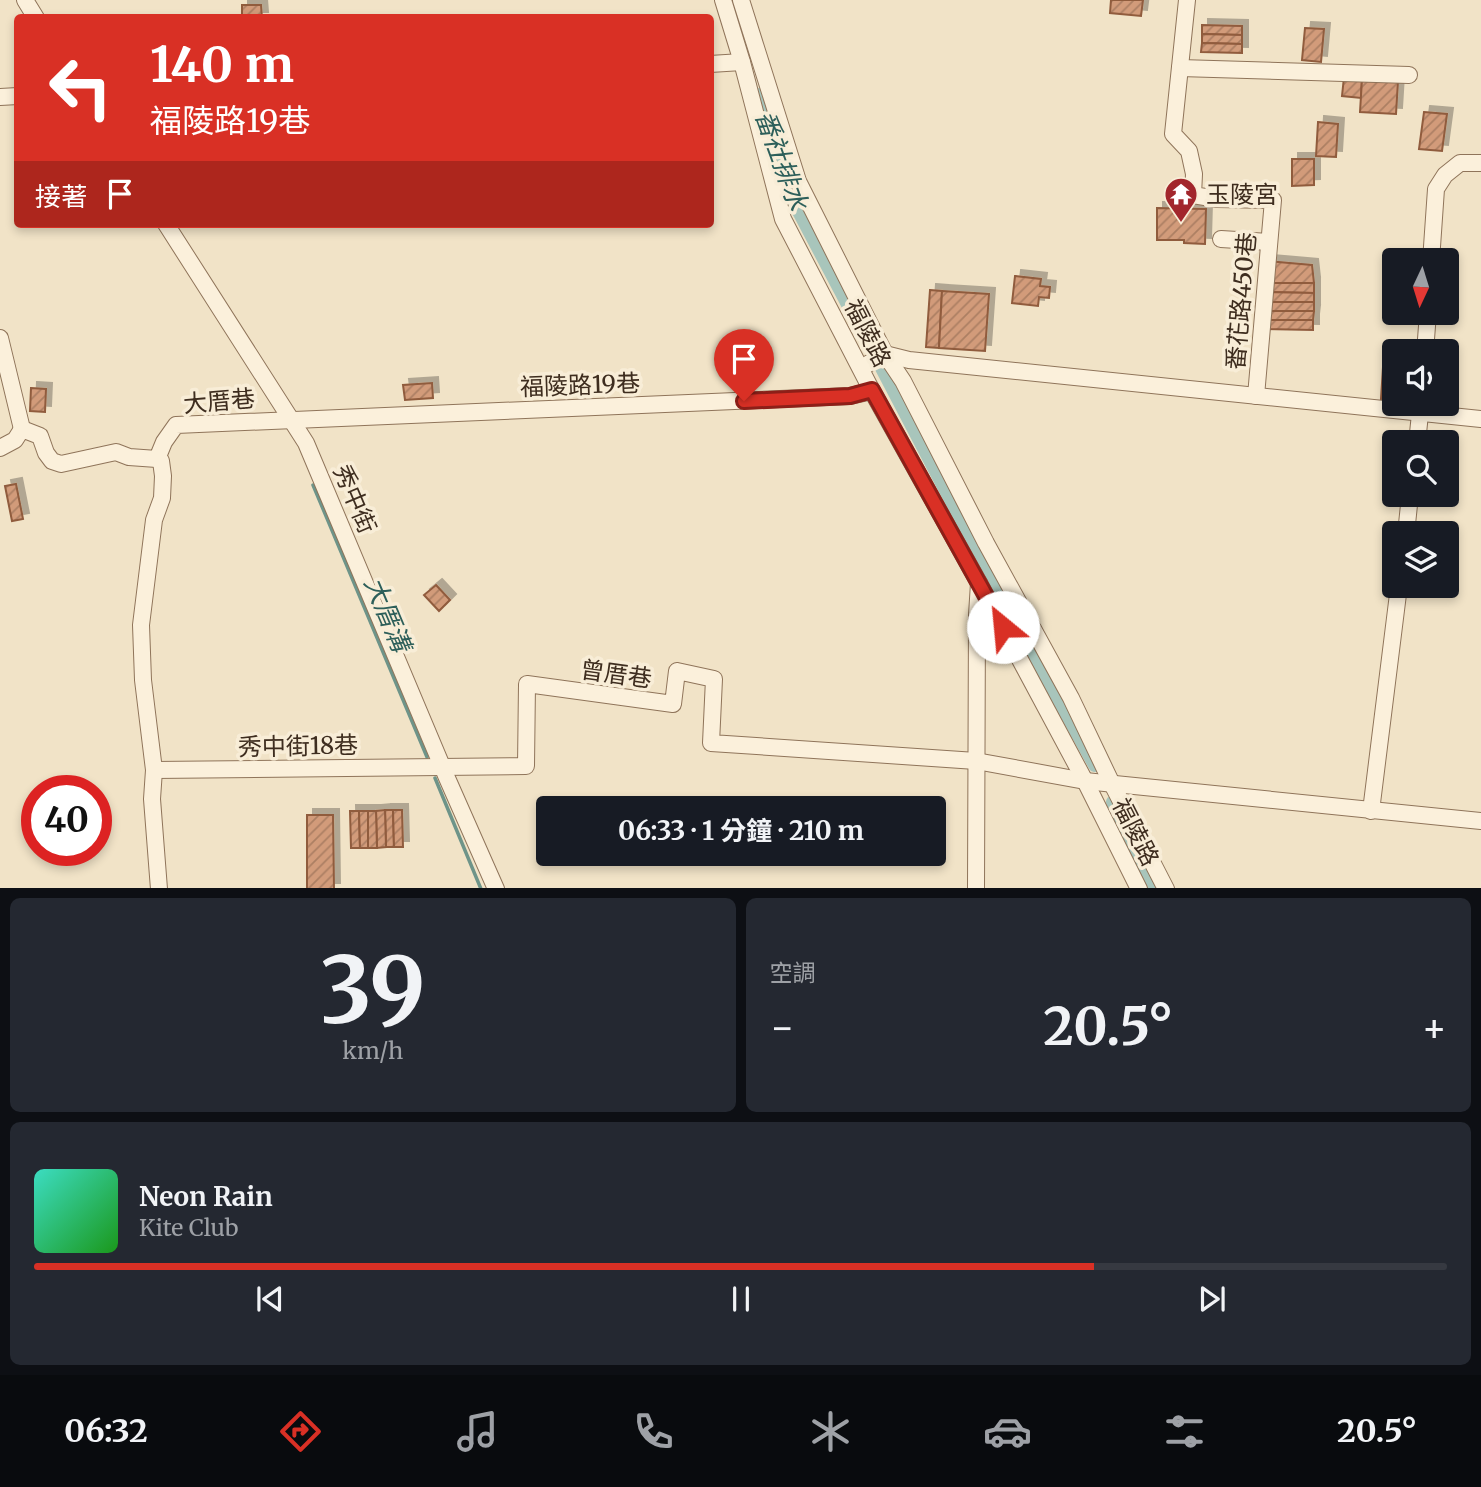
<!DOCTYPE html>
<html lang="zh-TW">
<head>
<meta charset="utf-8">
<style>
  :root { --surface:#171b24; --page:#242831; --text:#f1f3f6; --muted:#9ea1a6; --line:#363941; --accent:#d93025 }
  body { margin:0; font-family:Merriweather,"Noto Sans TC",serif; background:var(--page); color:var(--text); height:100vh; display:flex; flex-direction:column; font-size:26px; white-space:nowrap }
  * { box-sizing:border-box; margin:0 }
  p { font-size:23px; color:var(--muted) }
  .icon { flex:none; width:38px; height:38px; fill:none; stroke:currentColor; stroke-width:2; stroke-linecap:round; stroke-linejoin:round }
  .map { position:relative; height:888px; overflow:hidden }
  .panel { display:flex; flex-direction:column; gap:10px; padding:10px; background:#0d0f14; flex:1 }
  .panel>* { flex:none }
  .guide { position:absolute; left:14px; top:14px; width:700px; height:214px; border-radius:7px; box-shadow:0 4px 10px #0003; background:#d93025; color:#fff; overflow:hidden }
  .needle { width:46px; rotate:184deg }
  .buttons { position:absolute; left:1382px; top:248px; display:grid; gap:14px }
  .buttons a { display:grid; place-items:center; width:77px; height:77px; border-radius:7px; background:var(--surface); box-shadow:0 4px 10px #0003; font-size:35px }
  .speed { position:absolute; left:21px; top:775px; display:flex; gap:14px; font-size:35px; font-weight:700; text-align:center }
  .speed>* { display:grid; place-content:center; width:91px; height:91px; border-radius:50%; background:var(--surface); box-shadow:0 4px 10px #0003; line-height:1 }
  .speed .limit { border:10px solid #d22; background:#fff; color:#111 }
  .pin { position:absolute; display:grid; place-items:center; width:60px; height:60px; color:#fff; margin:-72px -30px; border-radius:50% 50% 50% 0; rotate:-45deg; box-shadow:0 0 7px #0007 }
  .pin .icon { rotate:45deg }
  .me { position:absolute; width:77px; margin:-38px; rotate:332deg; stroke-linejoin:round; filter:drop-shadow(0 0 5px #0008) }
  .turn { display:flex; align-items:center; gap:24px; height:147px; padding:0 21px; font-size:32px }
  .turn .icon { width:91px; height:91px; stroke-width:2.5 }
  .turn b { display:block; font-size:49px; line-height:60px }
  .then { display:flex; align-items:center; height:66px; padding:0 21px; background:#0003; gap:14px; font-size:26px }
  .big { font-size:52px; font-weight:700; line-height:1.1 }
  .panel .widget { flex:1; display:flex; flex-direction:column; justify-content:center; gap:10px; min-width:0; padding:0 24px; border-radius:10px; background:var(--page) }
  .panel .dial { align-items:center; gap:0 }
  .dial b { font-size:91px; line-height:1 }
  .song { display:flex; align-items:center; gap:21px }
  .cover { width:84px; height:84px; border-radius:10px; background:linear-gradient(135deg,hsl(170 70% 55%),hsl(120 70% 35%)) }
  .played { height:7px; border-radius:4px; background:linear-gradient(90deg,var(--accent) 75%,var(--line) 75%) }
  .keys { display:flex; justify-content:space-around; direction:ltr }
  .heat { display:flex; justify-content:space-between; align-items:center; font-size:38px; direction:ltr }
  .panel .tiles { flex:1; display:grid; gap:10px; grid-template-columns:1fr 1fr }
  .widget:last-child { grid-column:span 2 }
  .trip { position:absolute; left:536px; top:796px; width:410px; height:70px; border-radius:7px; background:var(--surface); box-shadow:0 4px 10px #0003; font-weight:700; line-height:70px; text-align:center }
  .dock { display:flex; height:112px; justify-content:space-around; align-items:center; background:#090b0e; color:var(--muted) }
  .dock .icon { width:49px; height:49px }
  .dock .selected { color:var(--accent) }
  .dock b { font-size:32px; color:var(--text) }
  .map>svg:first-child { display:block }
  .lines { fill:none; stroke-linecap:round; stroke-linejoin:round }
  .stream { stroke:#6e9489; stroke-width:3.5 }
  .canal { stroke:#a8c5bb; stroke-width:14 }
  .building { fill:url(#building-hatch); stroke:#905b3e; stroke-width:2; filter:url(#shadow) }
  .minor-casing { stroke:#8f745a; stroke-width:18 }
  .minor { stroke:#fbf0db; stroke-width:16 }
  .route-casing { stroke:#8d1f18; stroke-width:18 }
  .route { stroke:#d93025; stroke-width:12 }
  .labels { text-anchor:middle; dominant-baseline:central; stroke-width:7; stroke-linejoin:round; paint-order:stroke }
  .poi-label { font-size:24px; fill:#3e2d1f; stroke:#f8edd7; text-anchor:start }
  .street-label { font-size:24px; fill:#3e2d1f; stroke:#f8edd7 }
  .water-label { font-size:26px; font-style:italic; fill:#2d5f5a; stroke:#f8edd7 }
</style>
</head>
<body>
<div class="map">
<svg width="1481" height="889" viewBox="0 0 1481 889">
  <defs>
    <pattern id="building-hatch" width="6" height="6" patternUnits="userSpaceOnUse" patternTransform="scale(1.75)"><rect width="6" height="6" fill="#d29b7a"/><path d="M-1 1l2-2M0 6l6-6M5 7l2-2" fill="none" stroke="#ac7f63"/></pattern>
    <filter id="shadow"><feDropShadow dx="6" dy="-6" stdDeviation="0" flood-color="#0004"/></filter>
  </defs>
  <rect width="100%" height="100%" fill="#f1e3c7"/>
  <g class="lines">
    <g class="stream">
      <path d="M313,485L427,757"/>
      <path d="M435,778L481,889"/>
    </g>
    <g class="canal">
      <path d="M758,95L784,183L872,350"/>
      <path d="M882,368L999,592L1095,765"/>
      <path d="M1113,802L1155,889"/>
    </g>
  </g>
  <g class="building">
    <path d="M1111,0H1143L1141,16L1110,13Z"/>
    <path d="M242,5H261L262,18H242Z"/>
    <path d="M1202,25L1242,26V35L1202,34Z"/>
    <path d="M1305,28L1324,29L1321,62L1302,60Z"/>
    <path d="M1202,34L1242,35V44L1202,43Z"/>
    <path d="M1202,43L1242,44V53L1201,52Z"/>
    <path d="M1344,77L1362,79L1361,98L1342,96Z"/>
    <path d="M1362,79L1398,81L1396,114L1360,112Z"/>
    <path d="M1424,112L1447,114L1442,151L1419,149Z"/>
    <path d="M1318,122L1338,124L1336,157L1316,156Z"/>
    <path d="M1292,159H1314V185L1292,186Z"/>
    <path d="M1157,208L1206,209L1205,244L1184,243V240H1157Z"/>
    <path d="M1267,261L1312,265L1314,283H1265Z"/>
    <path d="M1015,276L1041,279L1040,286L1050,287L1049,298L1039,297L1038,306L1012,303Z"/>
    <path d="M1265,283H1314V293L1265,292Z"/>
    <path d="M930,290L942,291L939,348L926,347Z"/>
    <path d="M942,291L989,294L985,351L939,348Z"/>
    <path d="M1265,292L1314,293V302H1265Z"/>
    <rect x="1265" y="302" width="49" height="9"/>
    <path d="M1265,311H1314L1313,320H1265Z"/>
    <path d="M1265,320H1313V330L1265,329Z"/>
    <path d="M1383,367L1395,368V400L1381,399Z"/>
    <path d="M432,383L433,398L405,400L403,385Z"/>
    <path d="M31,388L46,389L45,412L30,411Z"/>
    <path d="M16,484L23,519L12,521L5,486Z"/>
    <path d="M436,585L450,600L439,611L424,595Z"/>
    <path d="M385,810H393L394,847H386Z"/>
    <path d="M385,810L386,847L377,848L376,811Z"/>
    <path d="M393,810H402L403,847H394Z"/>
    <path d="M350,811H359L360,848H351Z"/>
    <path d="M359,811H368V848H360Z"/>
    <path d="M368,811H376L377,848H368Z"/>
    <path d="M307,815H333L334,889H307Z"/>
  </g>
  <g class="lines">
    <defs>
      <g id="minor">
        <path d="M25,0L36,18"/>
        <path d="M723,0L742,62L783,219L872,391L979,583L1085,781L1139,889"/>
        <path d="M741,0L798,181L885,354L903,381L986,543L1071,698L1112,784L1166,889"/>
        <path d="M1187,0L1173,134L1189,151L1194,174L1193,195L1217,199L1273,200L1256,396"/>
        <path d="M710,64L742,62"/>
        <path d="M1180,68L1409,75"/>
        <path d="M0,97L18,96"/>
        <path d="M166,224L306,443L447,778L496,889"/>
        <path d="M1221,239L1269,242"/>
        <path d="M1431,261L1436,189L1445,175L1460,163H1481"/>
        <path d="M0,338L22,429"/>
        <path d="M1425,352L1428,313"/>
        <path d="M861,368L885,354L909,360L1481,419"/>
        <path d="M1417,443L1421,404"/>
        <path d="M0,448L15,440L22,429L40,436L46,453L52,461L61,464L116,452L129,457L157,459L164,442L176,425L850,396L872,391"/>
        <path d="M157,459L161,461L163,476L162,498L154,520L141,625L143,680L154,770L152,799L159,889"/>
        <path d="M1406,534L1410,495"/>
        <path d="M154,770L526,766L527,684L673,704L677,671L714,679L711,743L976,761L1085,781L1481,821"/>
        <path d="M1371,811L1399,586"/>
        <path d="M976,889L977,615L979,583"/>
      </g>
    </defs>
    <use href="#minor" class="minor-casing"/>
    <use href="#minor" class="minor"/>
  </g>
  <g class="lines">
    <defs>
      <path id="route" d="M744,401L850,396L872,390L1003,627"/>
    </defs>
    <use href="#route" class="route-casing"/>
    <use href="#route" class="route"/>
  </g>
  <defs>
    <symbol id="temple-pin" viewBox="-11 -11 22 30"><path d="M0 17L-7.5 6A9.5 9.5 0 1 1 7.5 6Z" fill="#a2262c" stroke="#f8edd7"/><path d="M0-6L5-2H3V0L6.5 2.5H4V6H1.5V3h-3V6H-4V2.5H-6.5L-3 0V-2H-5Z" fill="#fff"/></symbol>
  </defs>
  <g fill-rule="evenodd">
    <use href="#temple-pin" x="1162" y="175" width="38" height="52"/>
  </g>
  <g class="labels">
    <g class="poi-label">
      <text x="1206" y="194">玉陵宮</text>
    </g>
    <g class="street-label">
      <text transform="translate(1241 301) rotate(-85)">番花路450巷</text>
      <text transform="translate(868 333) rotate(63)">福陵路</text>
      <text transform="translate(580 385) rotate(-2)">福陵路19巷</text>
      <text transform="translate(219 401) rotate(-5)">大厝巷</text>
      <text transform="translate(355 499) rotate(67)">秀中街</text>
      <text transform="translate(616 674) rotate(8)">曾厝巷</text>
      <text transform="translate(298 746) rotate(-1)">秀中街18巷</text>
      <text transform="translate(1136 832) rotate(63)">福陵路</text>
    </g>
    <g class="water-label">
      <text transform="translate(782 160) rotate(70)">番社排水</text>
      <text transform="translate(388 614) rotate(67)">大厝溝</text>
    </g>
  </g>
</svg>
<div class="buttons">
<a><svg class="needle" viewBox="-14 -14 28 28"><path d="M0-13l5 13h-10z" fill="#e53935"/><path d="M0 13l5-13h-10z" fill="#9ea1a6"/></svg></a>
<a><svg class="icon" aria-label="sound" viewBox="0 0 24 24"><path d="M4 9h4l5-4v14l-5-4H4zM17 9q2 3 0 6"/></svg></a>
<a><svg class="icon" aria-label="search" viewBox="0 0 24 24"><circle cx="10" cy="10" r="6"/><path d="M15 15l6 6"/></svg></a>
<a><svg class="icon" aria-label="layers" viewBox="0 0 24 24"><path d="M12 4l9 5-9 5-9-5zM3 14l9 5 9-5"/></svg></a>
</div>
<div class="speed"><div class="limit">40</div></div>
<div class="pin" style="left:744px;top:401px;background:#d93025"><svg class="icon" aria-label="arrive" viewBox="0 0 24 24"><path d="M6 21V4h12l-3 4 3 4H6"/></svg></div>
<svg class="me" style="left:1003px;top:627px" viewBox="-20 -20 40 40"><circle r="19" fill="#fff"/><path d="M0-13L10 11 0 6-10 11z" fill="#d93025"/></svg>
<div class="trip">06:33 · 1 分鐘 · 210 m</div>
<div class="guide">
<div class="turn"><svg class="icon" aria-label="left" viewBox="0 0 24 24"><path d="M17 20v-9H6M10 6l-5 5 5 5"/></svg><div><b>140 m</b>福陵路19巷</div></div>
<div class="then">接著<svg class="icon" aria-label="arrive" viewBox="0 0 24 24"><path d="M6 21V4h12l-3 4 3 4H6"/></svg></div>
</div>
</div>
<section class="panel">
<div class="tiles">
<div class="widget dial"><b>39</b><p>km/h</p></div>
<div class="widget"><p>空調</p>
<div class="heat"><a>−</a><b class="big">20.5°</b><a>+</a></div>
</div>
<div class="widget">
<div class="song"><i class="cover"></i><div><b>Neon Rain</b><p>Kite Club</p></div></div>
<div class="played"></div>
<div class="keys"><svg class="icon" aria-label="previous" viewBox="0 0 24 24"><path d="M18 5L8 12l10 7zM5 5v14"/></svg><svg class="icon" aria-label="pause" viewBox="0 0 24 24"><path d="M8 5v14M16 5v14"/></svg><svg class="icon" aria-label="next" viewBox="0 0 24 24"><path d="M6 5l10 7-10 7zM19 5v14"/></svg></div>
</div>
</div>
</section>
<nav class="dock">
<b>06:32</b>
<svg class="icon selected" aria-label="directions" viewBox="0 0 24 24"><path d="M12 3l9 9-9 9-9-9zM9 14v-3h6M13 9l2 2-2 2"/></svg>
<svg class="icon" aria-label="music" viewBox="0 0 24 24"><path d="M9 18V5l10-2v13"/><circle cx="6" cy="18" r="3"/><circle cx="16" cy="16" r="3"/></svg>
<svg class="icon" aria-label="phone" viewBox="0 0 24 24"><path d="M5 4h4l2 5-3 2q2 4 5 5l2-3 5 2v4C11 20 4 13 5 4z"/></svg>
<svg class="icon" aria-label="climate" viewBox="0 0 24 24"><path d="M12 3v18M4 7l16 10M4 17L20 7"/></svg>
<svg class="icon" aria-label="car" viewBox="0 0 24 24"><path d="M5 17H2v-5l4-1 3-4h7l3 4 3 1v5h-3M9 17h6M6 11h13"/><circle cx="7" cy="17" r="2"/><circle cx="17" cy="17" r="2"/></svg>
<svg class="icon" aria-label="filters" viewBox="0 0 24 24"><path d="M4 7h16M4 17h16"/><circle cx="9" cy="7" r="2"/><circle cx="15" cy="17" r="2"/></svg>
<b>20.5°</b>
</nav>
</body>
</html>
